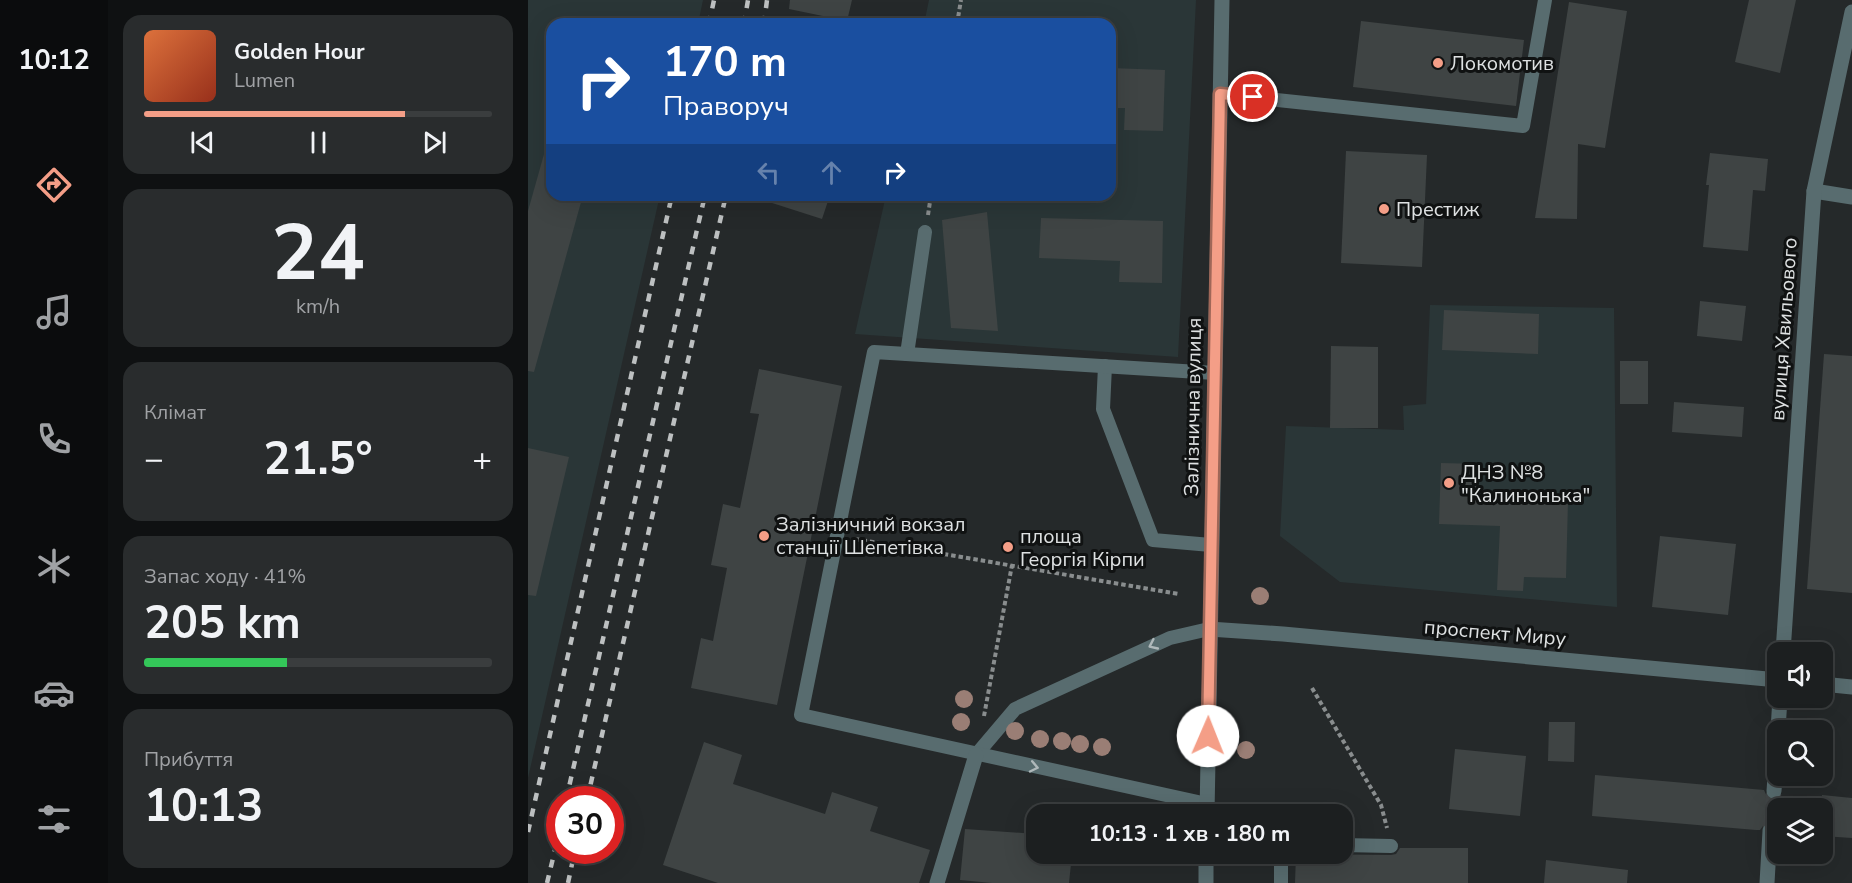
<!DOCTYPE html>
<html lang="uk">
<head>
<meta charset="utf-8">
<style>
  :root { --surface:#1c1f20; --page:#292c2d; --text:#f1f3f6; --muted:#a0a2a5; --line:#3a3d3e; --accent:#f49e87 }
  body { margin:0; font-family:"Nunito Sans",sans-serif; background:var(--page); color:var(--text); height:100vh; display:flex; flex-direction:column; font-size:22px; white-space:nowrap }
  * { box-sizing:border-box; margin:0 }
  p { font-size:20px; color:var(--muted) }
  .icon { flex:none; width:33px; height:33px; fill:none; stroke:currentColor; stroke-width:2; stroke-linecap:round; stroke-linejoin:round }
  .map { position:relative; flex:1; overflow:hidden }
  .side { display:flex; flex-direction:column; gap:15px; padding:15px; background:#0f1112; width:420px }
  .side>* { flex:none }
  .hud { position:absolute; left:18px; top:18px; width:570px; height:183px; border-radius:18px; box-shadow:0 6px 24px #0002,0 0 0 2px var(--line); background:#1a4fa0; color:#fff; overflow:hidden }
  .buttons { position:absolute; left:1239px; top:642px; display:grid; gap:12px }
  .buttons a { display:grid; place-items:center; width:66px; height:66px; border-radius:12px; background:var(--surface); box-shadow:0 6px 24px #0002,0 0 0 2px var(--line); font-size:30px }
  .speed { position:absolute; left:18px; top:786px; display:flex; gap:12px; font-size:30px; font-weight:700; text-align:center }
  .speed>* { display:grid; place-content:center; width:78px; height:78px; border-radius:50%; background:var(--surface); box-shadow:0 6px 24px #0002,0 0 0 2px var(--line); line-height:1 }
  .speed .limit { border:9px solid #d22; background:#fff; color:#111 }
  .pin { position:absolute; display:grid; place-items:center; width:51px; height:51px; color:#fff; margin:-26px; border:3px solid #fff; border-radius:50%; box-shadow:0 2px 6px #0007 }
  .me { position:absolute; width:66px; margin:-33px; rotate:1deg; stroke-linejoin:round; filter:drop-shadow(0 0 4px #0008) }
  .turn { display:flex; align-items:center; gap:21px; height:126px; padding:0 18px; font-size:27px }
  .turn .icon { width:78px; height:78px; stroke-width:2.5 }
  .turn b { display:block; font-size:42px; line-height:51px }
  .lanes { display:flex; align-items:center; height:57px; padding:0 18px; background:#0003; justify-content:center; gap:30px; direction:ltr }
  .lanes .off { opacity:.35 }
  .big { font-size:45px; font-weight:700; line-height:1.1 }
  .side .widget { flex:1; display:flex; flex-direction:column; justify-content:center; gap:9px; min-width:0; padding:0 21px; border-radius:18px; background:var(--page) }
  .side .dial { align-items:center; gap:0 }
  .dial b { font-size:78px; line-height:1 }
  .song { display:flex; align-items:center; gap:18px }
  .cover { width:72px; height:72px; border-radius:9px; background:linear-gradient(135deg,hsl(20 70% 55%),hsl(10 70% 35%)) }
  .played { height:6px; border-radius:3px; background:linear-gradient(90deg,var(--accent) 75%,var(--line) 75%) }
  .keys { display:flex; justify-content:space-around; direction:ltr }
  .heat { display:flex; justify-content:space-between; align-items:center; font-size:33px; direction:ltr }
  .charge { height:9px; border-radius:4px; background:linear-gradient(90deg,#34c759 41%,var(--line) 0) }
  .trip { position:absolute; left:498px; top:804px; width:327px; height:60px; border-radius:18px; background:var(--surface); box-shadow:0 6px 24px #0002,0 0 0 2px var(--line); font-weight:700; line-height:60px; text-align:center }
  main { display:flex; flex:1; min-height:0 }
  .menu { display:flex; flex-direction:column; width:108px; justify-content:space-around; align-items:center; background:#0b0c0d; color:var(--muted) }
  .menu .icon { width:42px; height:42px }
  .menu .current { color:var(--accent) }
  .menu b { font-size:27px; color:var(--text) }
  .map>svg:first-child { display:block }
  .built { fill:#2a3637 }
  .building { fill:#3f4444 }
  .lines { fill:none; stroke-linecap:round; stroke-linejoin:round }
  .minor-tunnel { stroke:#414546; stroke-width:15; stroke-dasharray:15 8; stroke-linecap:butt }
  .path { stroke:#898d8e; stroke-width:4; stroke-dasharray:4.5 3; stroke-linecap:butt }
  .service { stroke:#586c6f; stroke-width:14 }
  .minor { stroke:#586c6f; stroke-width:15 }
  .rail { stroke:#bdc0c1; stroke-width:4.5; stroke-dasharray:8 8; stroke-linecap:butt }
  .tree { fill:#9a7e75 }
  .oneway { stroke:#afb8ba }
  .route-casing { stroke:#9f6758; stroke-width:15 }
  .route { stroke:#f49e87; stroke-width:10 }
  .poi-dot { fill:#f49e87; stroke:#101212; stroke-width:2 }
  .labels { text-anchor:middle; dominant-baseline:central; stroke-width:6; stroke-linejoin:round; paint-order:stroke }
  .poi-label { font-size:20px; fill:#dee1e2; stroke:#101212; text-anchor:start }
  .street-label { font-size:20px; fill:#dee1e2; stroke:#101212 }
</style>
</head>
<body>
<main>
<nav class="menu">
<b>10:12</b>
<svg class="icon current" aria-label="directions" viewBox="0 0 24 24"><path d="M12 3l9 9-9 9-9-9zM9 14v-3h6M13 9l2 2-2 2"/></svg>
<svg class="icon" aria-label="music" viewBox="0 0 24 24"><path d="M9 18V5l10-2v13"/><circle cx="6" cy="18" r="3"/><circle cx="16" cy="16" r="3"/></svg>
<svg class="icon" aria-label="phone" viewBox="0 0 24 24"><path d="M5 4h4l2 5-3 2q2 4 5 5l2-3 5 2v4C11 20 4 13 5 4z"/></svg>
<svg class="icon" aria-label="climate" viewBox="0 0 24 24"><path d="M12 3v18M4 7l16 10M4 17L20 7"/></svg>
<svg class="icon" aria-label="car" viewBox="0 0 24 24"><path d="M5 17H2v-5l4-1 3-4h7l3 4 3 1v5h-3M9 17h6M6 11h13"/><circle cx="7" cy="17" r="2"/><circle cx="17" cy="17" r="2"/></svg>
<svg class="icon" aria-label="filters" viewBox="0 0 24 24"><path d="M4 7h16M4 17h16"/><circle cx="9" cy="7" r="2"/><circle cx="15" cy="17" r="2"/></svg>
</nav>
<section class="side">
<div class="widget">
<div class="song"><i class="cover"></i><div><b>Golden Hour</b><p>Lumen</p></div></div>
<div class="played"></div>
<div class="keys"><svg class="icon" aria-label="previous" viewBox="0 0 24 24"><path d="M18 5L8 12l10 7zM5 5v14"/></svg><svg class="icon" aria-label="pause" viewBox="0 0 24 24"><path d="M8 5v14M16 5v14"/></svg><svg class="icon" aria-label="next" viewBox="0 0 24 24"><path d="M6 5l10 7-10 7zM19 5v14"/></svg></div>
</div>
<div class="widget dial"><b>24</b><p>km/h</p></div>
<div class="widget"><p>Клімат</p>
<div class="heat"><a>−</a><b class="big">21.5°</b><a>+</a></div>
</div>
<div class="widget"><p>Запас ходу · 41%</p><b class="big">205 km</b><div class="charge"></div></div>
<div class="widget"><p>Прибуття</p><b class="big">10:13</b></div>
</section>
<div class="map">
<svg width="1324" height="883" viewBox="0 0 1324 883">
  <rect width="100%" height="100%" fill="#25292a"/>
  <g class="built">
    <path d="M0,0H175L170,24H24V195H132L0,778Z"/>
    <path d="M401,0H668L650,357L327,334L358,195H582V24H396Z"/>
    <path d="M902,305L1086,308L1089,607L812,582L752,536L758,426L876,430L875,406L898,404Z"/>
  </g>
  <g class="building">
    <path d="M262,0H324L319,21L261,9Z"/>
    <path d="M1221,0H1268L1252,73L1207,62Z"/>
    <path d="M1041,2L1099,11L1077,148L1050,144L1049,219L1007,218Z"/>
    <path d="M833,21L996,40L988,106L825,87Z"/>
    <path d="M582,68L637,70L635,131L596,130L597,108H582Z"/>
    <path d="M18,147L24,148V195H55L6,372L0,371V211Z"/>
    <path d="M818,151L899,155L894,267L813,263Z"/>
    <path d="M1182,153L1240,159L1237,191L1225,190L1220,251L1175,247L1181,185H1178Z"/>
    <path d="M232,195H302L294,219L232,199Z"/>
    <path d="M459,212L470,331L423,328L414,220Z"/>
    <path d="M513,218L635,221L634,283L591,282L592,261L511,258Z"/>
    <path d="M1172,301L1218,306L1214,341L1169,336Z"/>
    <path d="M916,310L1011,314L1010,354L914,350Z"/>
    <path d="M803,346L850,347V428H802Z"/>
    <path d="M1296,354L1324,356V593L1279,589Z"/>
    <rect x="1092" y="361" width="28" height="43"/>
    <path d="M231,369L314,386L249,705L163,688L173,638L185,641L199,568L183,565L195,504L212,508L231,414L222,413Z"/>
    <path d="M1146,402L1216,407L1214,437L1144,432Z"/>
    <path d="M0,448L41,457L8,596L0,595Z"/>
    <path d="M913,463L950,464L948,497L1040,501L1038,578L996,577L995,591L969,590L972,526L911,524Z"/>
    <path d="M1132,536L1208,544L1200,615L1124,607Z"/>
    <path d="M1021,722H1047L1046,762L1020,761Z"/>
    <path d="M176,742L214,755L205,784L297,814L304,792L350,807L342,831L402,850L391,883H190L135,865Z"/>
    <path d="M927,749L998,756L992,816L921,809Z"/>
    <path d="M1067,775L1236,790L1240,799L1250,800V825L1243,821L1238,822L1232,830H1228L1064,816Z"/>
    <path d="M1294,795L1324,798V838L1294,836Z"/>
    <path d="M437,829L508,834V854H544L541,883H464L432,880Z"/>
    <path d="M872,848H940V883H767L768,854L863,855L868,854Z"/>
    <path d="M1018,860L1100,870L1099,883H1016Z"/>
  </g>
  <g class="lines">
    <path class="minor-tunnel" d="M1242,831L1246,791"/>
    <g class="path">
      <path d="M429,24L433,0"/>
      <path d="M400,215L403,195"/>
      <path d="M327,539L651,594"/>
      <path d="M784,688L853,805L859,828"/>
      <path d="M456,716L484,565"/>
    </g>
    <g class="service">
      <path d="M692,94L995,126L1017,0"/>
      <path d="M379,354L397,232"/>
      <path d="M577,366L575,409L625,540L683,545"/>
      <path d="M448,755L487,709L642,638L681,629"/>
      <path d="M679,804L273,715L346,352L687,373"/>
      <path d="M814,845L863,846"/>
      <path d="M753,883V854"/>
    </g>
    <g class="minor">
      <path d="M1286,191L1324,197"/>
      <path d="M681,629L755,634L1250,680"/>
      <path d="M1255,652L1286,191L1324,12"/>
      <path d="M1294,684L1324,687"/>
      <path d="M1250,730L1252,698"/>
      <path d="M1246,791L1250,736"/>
      <path d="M679,814L694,0"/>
      <path d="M409,883L448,755"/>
      <path d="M678,883V854"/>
      <path d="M1239,883L1242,831"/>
    </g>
    <g class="rail">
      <path d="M181,24L186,0"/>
      <path d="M216,24L220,0"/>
      <path d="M236,24L239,0"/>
      <path d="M38,800L177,195"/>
      <path d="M59,800L198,195"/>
      <path d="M0,832L144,195"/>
      <path d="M19,883L32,829"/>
      <path d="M40,883L47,850"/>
    </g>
  </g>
  <g class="tree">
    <circle cx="732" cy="596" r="9"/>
    <circle cx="436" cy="699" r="9"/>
    <circle cx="433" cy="722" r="9"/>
    <circle cx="487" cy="731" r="9"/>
    <circle cx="512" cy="739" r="9"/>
    <circle cx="534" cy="741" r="9"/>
    <circle cx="552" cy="744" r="9"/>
    <circle cx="574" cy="747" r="9"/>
    <circle cx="718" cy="750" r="9"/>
  </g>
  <defs><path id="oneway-chevron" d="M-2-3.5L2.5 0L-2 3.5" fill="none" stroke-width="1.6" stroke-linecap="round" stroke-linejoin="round" transform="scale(1.5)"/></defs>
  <g class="oneway">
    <use href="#oneway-chevron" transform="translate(625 645) rotate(155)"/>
    <use href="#oneway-chevron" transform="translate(506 767) rotate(12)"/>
  </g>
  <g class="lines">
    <defs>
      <path id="route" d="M680,736L692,94L725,97"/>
    </defs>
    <use href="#route" class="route-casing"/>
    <use href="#route" class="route"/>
  </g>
  <g class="poi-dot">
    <circle cx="910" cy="63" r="6"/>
    <circle cx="856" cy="209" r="6"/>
    <circle cx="921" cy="483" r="6"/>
    <circle cx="236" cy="536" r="6"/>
    <circle cx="480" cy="547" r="6"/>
  </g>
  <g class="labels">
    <g class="poi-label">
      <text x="922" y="63">Локомотив</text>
      <text x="868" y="209">Престиж</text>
      <text x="933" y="472">ДНЗ №8<tspan x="933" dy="23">"Калинонька"</tspan></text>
      <text x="248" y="524">Залізничний вокзал<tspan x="248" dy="23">станції Шепетівка</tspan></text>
      <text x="492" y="536">площа<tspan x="492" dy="23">Георгія Кірпи</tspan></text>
    </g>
    <g class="street-label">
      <text transform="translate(1256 329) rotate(-86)">вулиця Хвильового</text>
      <text transform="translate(665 407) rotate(-89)">Залізнична вулиця</text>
      <text transform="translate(967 633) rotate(5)">проспект Миру</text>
    </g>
  </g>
</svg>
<div class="buttons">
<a><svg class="icon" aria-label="sound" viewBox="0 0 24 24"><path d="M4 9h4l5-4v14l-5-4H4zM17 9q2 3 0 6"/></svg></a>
<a><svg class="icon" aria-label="search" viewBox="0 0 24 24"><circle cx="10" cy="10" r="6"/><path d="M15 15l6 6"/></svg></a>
<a><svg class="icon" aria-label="layers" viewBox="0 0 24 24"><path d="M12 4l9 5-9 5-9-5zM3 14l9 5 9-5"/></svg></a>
</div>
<div class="speed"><div class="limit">30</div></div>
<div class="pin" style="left:725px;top:97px;background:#d93025"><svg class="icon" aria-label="arrive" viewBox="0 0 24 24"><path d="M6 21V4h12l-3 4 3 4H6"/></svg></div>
<svg class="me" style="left:680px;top:736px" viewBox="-20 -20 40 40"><circle r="19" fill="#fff"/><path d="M0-13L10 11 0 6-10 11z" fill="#f49e87"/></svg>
<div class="trip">10:13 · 1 хв · 180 m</div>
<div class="hud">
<div class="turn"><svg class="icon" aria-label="right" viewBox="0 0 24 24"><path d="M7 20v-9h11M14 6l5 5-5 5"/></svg><div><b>170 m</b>Праворуч</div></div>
<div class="lanes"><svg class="icon off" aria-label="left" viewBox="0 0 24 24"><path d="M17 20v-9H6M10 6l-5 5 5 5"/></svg><svg class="icon off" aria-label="ahead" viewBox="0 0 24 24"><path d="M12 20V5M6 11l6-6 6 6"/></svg><svg class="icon" aria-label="right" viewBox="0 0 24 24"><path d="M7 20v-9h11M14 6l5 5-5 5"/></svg></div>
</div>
</div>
</main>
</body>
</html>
